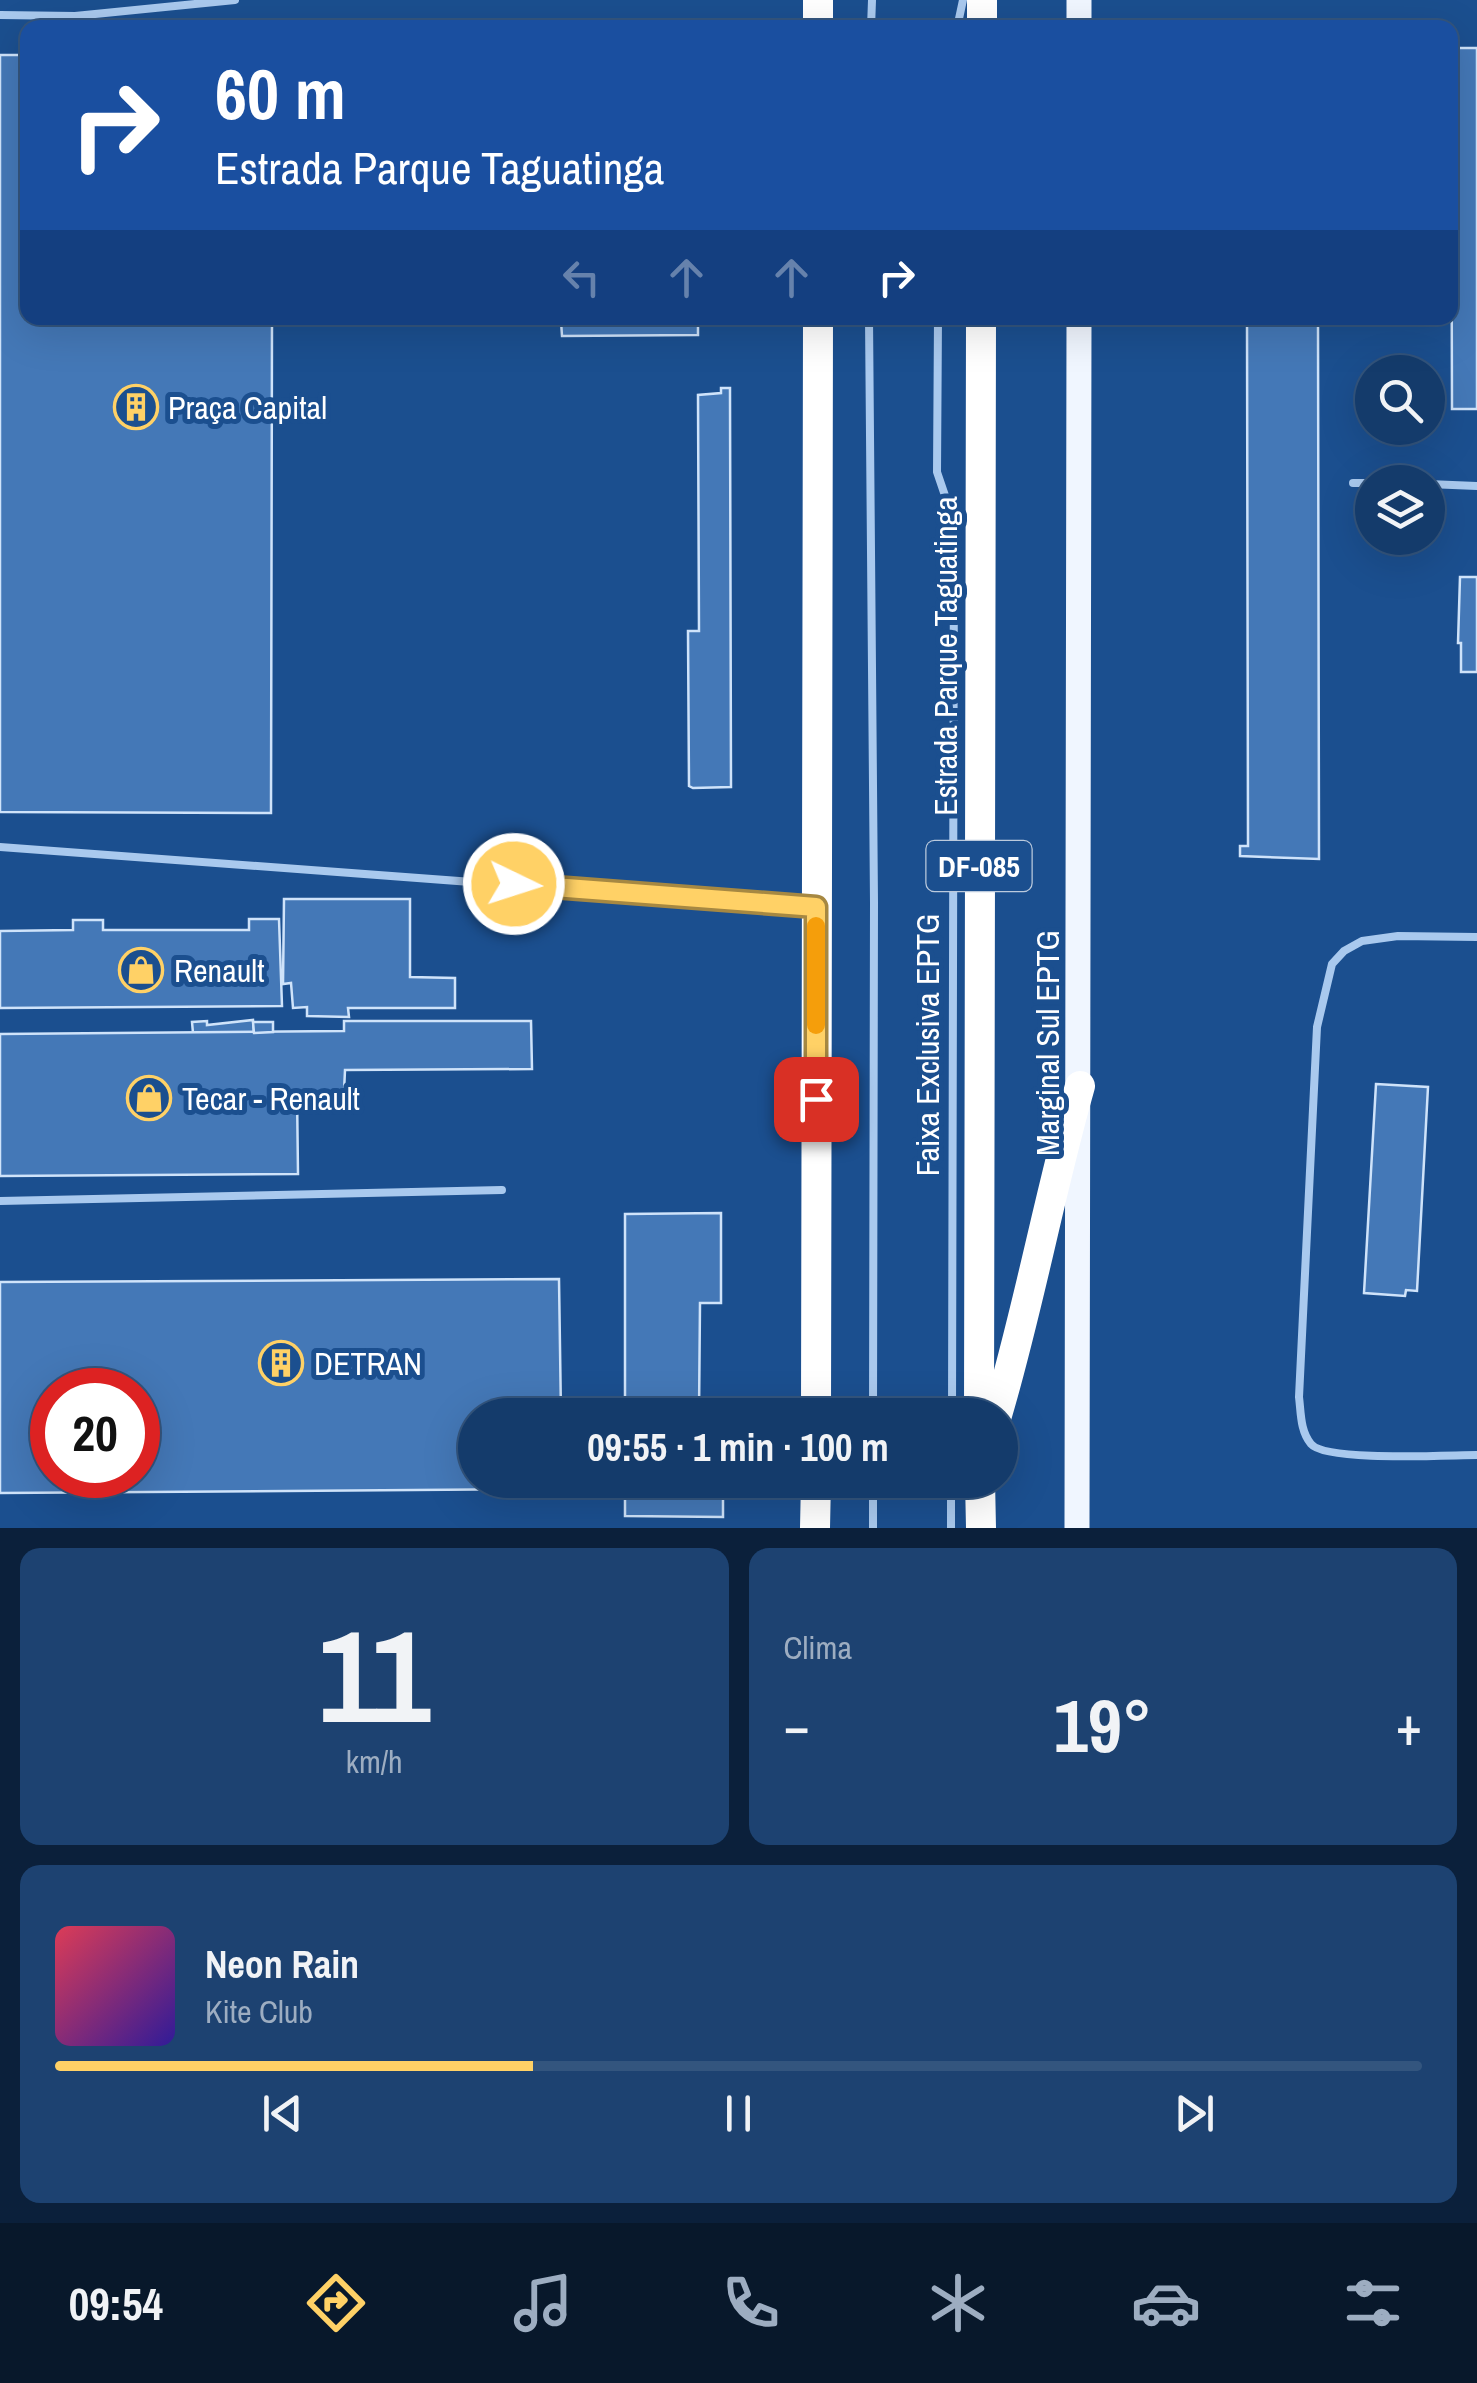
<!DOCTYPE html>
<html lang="pt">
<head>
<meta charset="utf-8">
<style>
  :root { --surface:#143b6b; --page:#1d4271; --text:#f1f3f6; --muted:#9dadc1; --line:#33557e; --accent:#ffd166 }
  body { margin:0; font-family:"Archivo Narrow",sans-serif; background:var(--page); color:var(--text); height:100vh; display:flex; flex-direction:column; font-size:38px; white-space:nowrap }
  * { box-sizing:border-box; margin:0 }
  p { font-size:32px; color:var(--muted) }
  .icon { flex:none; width:55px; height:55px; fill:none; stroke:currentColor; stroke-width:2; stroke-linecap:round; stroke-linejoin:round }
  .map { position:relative; height:1528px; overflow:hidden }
  .drawer { display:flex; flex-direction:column; gap:20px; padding:20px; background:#0b203b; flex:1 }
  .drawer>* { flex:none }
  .banner { position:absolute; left:20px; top:20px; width:1438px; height:305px; border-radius:20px; box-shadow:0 10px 40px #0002,0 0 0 2px var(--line); background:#1a4fa0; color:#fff; overflow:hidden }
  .buttons { position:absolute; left:1355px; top:355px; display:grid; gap:20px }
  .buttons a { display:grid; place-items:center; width:90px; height:90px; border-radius:50%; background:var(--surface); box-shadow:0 10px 40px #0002,0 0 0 2px var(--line); font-size:50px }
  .speed { position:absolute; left:30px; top:1368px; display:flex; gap:20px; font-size:50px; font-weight:700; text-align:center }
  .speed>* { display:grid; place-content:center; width:130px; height:130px; border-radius:50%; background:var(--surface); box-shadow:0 10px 40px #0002,0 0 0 2px var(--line); line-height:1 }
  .speed .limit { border:15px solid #d22; background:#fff; color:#111 }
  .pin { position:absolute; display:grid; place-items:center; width:85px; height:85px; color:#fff; margin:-42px; border-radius:20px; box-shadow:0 5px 15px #0006 }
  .me { position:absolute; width:110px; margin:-55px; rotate:94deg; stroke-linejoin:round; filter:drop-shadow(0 0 8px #0008) }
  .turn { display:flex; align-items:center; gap:35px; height:210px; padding:0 30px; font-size:45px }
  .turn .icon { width:130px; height:130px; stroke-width:2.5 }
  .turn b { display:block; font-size:70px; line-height:85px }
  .lanes { display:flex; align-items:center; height:95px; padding:0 30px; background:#0003; justify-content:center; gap:50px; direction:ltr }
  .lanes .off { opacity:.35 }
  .big { font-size:75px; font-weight:700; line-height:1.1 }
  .drawer .widget { flex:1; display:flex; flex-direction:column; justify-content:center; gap:15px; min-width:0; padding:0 35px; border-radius:20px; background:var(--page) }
  .drawer .dial { align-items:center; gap:0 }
  .dial b { font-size:130px; line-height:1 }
  .song { display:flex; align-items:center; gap:30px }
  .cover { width:120px; height:120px; border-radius:15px; background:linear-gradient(135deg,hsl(350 70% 55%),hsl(250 70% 35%)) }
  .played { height:10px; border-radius:5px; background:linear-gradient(90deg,var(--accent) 35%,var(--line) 35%) }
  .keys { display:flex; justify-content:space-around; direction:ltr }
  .heat { display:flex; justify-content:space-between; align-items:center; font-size:55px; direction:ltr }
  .drawer .tiles { flex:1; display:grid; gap:20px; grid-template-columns:1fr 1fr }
  .widget:last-child { grid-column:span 2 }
  .trip { position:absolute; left:458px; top:1398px; width:560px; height:100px; border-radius:50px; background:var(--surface); box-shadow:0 10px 40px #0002,0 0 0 2px var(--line); font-weight:700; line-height:100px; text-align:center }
  .tab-bar { display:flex; height:160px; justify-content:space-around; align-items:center; background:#08182b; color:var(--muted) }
  .tab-bar .icon { width:70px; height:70px }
  .tab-bar .current { color:var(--accent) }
  .tab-bar b { font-size:45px; color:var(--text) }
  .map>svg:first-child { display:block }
  .building { fill:#4478b7; stroke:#cfe3fa; stroke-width:2.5; fill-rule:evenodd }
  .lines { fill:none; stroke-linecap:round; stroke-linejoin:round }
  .lane { stroke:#a9c9ee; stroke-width:8 }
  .primary { stroke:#f0f6ff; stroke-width:25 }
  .highway { stroke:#fff; stroke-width:30 }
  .route-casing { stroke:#a68842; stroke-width:25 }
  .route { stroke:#ffd166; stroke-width:18 }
  .slow { stroke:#f59e0b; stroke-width:18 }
  .labels { text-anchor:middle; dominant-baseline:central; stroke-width:10; stroke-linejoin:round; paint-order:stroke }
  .shield { fill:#1b4f8f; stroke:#bbcadd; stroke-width:2.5 }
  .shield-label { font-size:30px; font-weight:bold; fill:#fff }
  .poi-label { font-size:32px; fill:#fff; stroke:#1b4f8f; text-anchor:start }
  .street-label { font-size:32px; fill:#fff; stroke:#1b4f8f }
</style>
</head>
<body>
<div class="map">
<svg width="1477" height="1528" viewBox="0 0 1477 1528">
  <rect width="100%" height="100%" fill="#1b4f8f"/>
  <g class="building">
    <path d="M273,21V28H193V22Z"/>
    <path d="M1451,48H1477V409H1452Z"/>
    <path d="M0,55H28V318H272L271,813L0,812Z"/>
    <path d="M520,318H698V335L562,336L561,321H520Z"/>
    <path d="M1247,318H1318L1319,859L1240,856V846H1248Z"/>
    <path d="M721,388H730V392L731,787L693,788L689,786L688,631H699L698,395L721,393Z"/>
    <path d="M1460,577H1477V672H1461V643H1458Z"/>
    <path d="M284,899H410V977L455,978V1008H348L349,1017L307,1016V1007L293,1008L291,983L283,984Z"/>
    <path d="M249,919H279L282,1006L0,1008V931L73,930V920H103V930H249Z"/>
    <path d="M253,1020L254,1033H193L192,1022L207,1021V1025Z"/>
    <path d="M344,1021H531L532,1069L345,1070L344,1092H297L298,1174L0,1176V1034L344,1031Z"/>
    <path d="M253,1022H273V1032L254,1033Z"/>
    <path d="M1376,1084L1428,1087L1417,1291L1406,1290L1405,1296L1364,1293Z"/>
    <path d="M721,1213V1303H700L699,1415H625V1214Z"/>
    <path d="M559,1279L561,1415H475V1480H561V1489L0,1493V1282ZM52,1390H138V1475H52Z"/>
    <path d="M625,1480H723V1517L625,1516Z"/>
  </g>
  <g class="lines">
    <g class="lane">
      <path d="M0,15L75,16L235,0"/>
      <path d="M871,28L872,0"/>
      <path d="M957,28L963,0"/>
      <path d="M869,318L874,902L873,1415"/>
      <path d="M938,318L937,472L954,522L952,1415"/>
      <path d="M1353,483H1372"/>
      <path d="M1428,484L1477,486"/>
      <path d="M0,847L808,907"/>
      <path d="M1477,937L1398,936L1362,941L1344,951L1332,964L1317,1027L1299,1397C1301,1412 1300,1431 1311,1444C1326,1462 1449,1455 1477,1455"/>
      <path d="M0,1201L502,1190"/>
      <path d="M873,1528V1480"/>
      <path d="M951,1528V1480"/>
    </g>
    <g class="primary">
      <path d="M1079,0V28"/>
      <path d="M1077,1528L1079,318"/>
    </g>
    <g class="highway">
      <path d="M818,28V0"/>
      <path d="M982,28V0"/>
      <path d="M816,1415L818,318"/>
      <path d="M979,1415L981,318"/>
      <path d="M997,1415C1029,1307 1049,1195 1080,1086"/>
      <path d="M980,1480L981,1528"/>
      <path d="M815,1528L816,1480"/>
    </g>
  </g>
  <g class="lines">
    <defs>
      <path id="route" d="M514,884L816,907V1099"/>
    </defs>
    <use href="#route" class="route-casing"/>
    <use href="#route" class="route"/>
    <path class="slow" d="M816,1025V926"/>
  </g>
  <defs>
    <symbol id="building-ring" viewBox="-11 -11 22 22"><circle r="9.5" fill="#1b4f8f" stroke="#ffd166" stroke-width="1.5"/><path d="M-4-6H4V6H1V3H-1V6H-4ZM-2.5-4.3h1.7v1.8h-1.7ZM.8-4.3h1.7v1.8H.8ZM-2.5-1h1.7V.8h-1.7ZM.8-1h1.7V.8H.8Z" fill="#ffd166"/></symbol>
    <symbol id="shop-ring" viewBox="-11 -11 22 22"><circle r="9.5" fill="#1b4f8f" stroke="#ffd166" stroke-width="1.5"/><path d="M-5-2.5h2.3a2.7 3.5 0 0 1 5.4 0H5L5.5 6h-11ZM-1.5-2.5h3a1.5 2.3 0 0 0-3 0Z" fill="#ffd166"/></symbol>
  </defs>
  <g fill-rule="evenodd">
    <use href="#building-ring" x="111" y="382" width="50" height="50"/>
    <use href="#shop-ring" x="116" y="945" width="50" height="50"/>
    <use href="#shop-ring" x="124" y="1073" width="50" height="50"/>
    <use href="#building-ring" x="256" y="1338" width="50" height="50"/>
  </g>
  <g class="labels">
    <rect class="shield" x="926.5" y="841" width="105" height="50" rx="8"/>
    <g class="shield-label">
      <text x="979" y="866">DF-085</text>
    </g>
    <g class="poi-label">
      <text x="168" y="407">Praça Capital</text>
      <text x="174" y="970">Renault</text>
      <text x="182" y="1098">Tecar - Renault</text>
      <text x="314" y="1363">DETRAN</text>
    </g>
    <g class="street-label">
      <text transform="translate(945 656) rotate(-90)">Estrada Parque Taguatinga</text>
      <text transform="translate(1047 1043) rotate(-90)">Marginal Sul EPTG</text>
      <text transform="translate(927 1045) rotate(-90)">Faixa Exclusiva EPTG</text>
    </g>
  </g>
</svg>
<div class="buttons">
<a><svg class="icon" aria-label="search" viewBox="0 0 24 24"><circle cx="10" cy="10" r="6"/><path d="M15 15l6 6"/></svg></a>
<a><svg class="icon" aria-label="layers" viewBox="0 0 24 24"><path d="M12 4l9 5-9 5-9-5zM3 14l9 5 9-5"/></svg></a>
</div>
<div class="speed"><div class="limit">20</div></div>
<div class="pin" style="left:816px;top:1099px;background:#d93025"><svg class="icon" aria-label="arrive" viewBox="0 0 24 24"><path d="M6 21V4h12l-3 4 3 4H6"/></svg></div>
<svg class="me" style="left:514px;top:884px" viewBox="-20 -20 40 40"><circle r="17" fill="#ffd166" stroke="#fff" stroke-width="3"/><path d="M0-11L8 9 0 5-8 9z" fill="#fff"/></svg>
<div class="trip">09:55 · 1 min · 100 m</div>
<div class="banner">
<div class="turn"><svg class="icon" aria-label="right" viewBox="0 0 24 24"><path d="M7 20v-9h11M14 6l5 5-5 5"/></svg><div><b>60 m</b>Estrada Parque Taguatinga</div></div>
<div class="lanes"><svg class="icon off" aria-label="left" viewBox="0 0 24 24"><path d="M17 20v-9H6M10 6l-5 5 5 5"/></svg><svg class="icon off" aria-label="ahead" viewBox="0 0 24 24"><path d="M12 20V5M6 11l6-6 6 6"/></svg><svg class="icon off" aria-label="ahead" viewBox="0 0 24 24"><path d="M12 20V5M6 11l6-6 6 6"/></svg><svg class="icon" aria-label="right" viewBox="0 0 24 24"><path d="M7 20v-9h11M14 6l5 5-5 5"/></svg></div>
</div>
</div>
<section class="drawer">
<div class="tiles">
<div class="widget dial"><b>11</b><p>km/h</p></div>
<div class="widget"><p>Clima</p>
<div class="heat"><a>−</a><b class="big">19°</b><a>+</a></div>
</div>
<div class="widget">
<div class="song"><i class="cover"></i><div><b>Neon Rain</b><p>Kite Club</p></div></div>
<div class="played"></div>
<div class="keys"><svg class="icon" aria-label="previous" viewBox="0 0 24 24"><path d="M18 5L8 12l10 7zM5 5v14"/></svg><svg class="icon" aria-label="pause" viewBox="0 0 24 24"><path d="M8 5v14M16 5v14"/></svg><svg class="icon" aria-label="next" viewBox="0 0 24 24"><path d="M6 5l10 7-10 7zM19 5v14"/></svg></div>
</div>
</div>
</section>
<nav class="tab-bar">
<b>09:54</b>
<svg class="icon current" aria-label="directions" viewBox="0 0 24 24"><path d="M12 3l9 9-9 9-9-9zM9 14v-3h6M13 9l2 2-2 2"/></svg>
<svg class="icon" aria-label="music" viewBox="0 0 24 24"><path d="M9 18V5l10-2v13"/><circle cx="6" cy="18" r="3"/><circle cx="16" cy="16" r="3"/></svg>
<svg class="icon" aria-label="phone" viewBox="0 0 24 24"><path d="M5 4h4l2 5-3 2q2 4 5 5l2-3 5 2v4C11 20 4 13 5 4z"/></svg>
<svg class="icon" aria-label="climate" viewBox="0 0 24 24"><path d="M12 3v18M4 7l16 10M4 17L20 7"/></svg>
<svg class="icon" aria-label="car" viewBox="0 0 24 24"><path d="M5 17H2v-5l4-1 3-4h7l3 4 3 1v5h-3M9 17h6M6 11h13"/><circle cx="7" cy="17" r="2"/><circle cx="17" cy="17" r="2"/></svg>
<svg class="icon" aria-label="filters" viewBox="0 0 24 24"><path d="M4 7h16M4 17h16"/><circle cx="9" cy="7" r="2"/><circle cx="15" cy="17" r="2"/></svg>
</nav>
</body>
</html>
